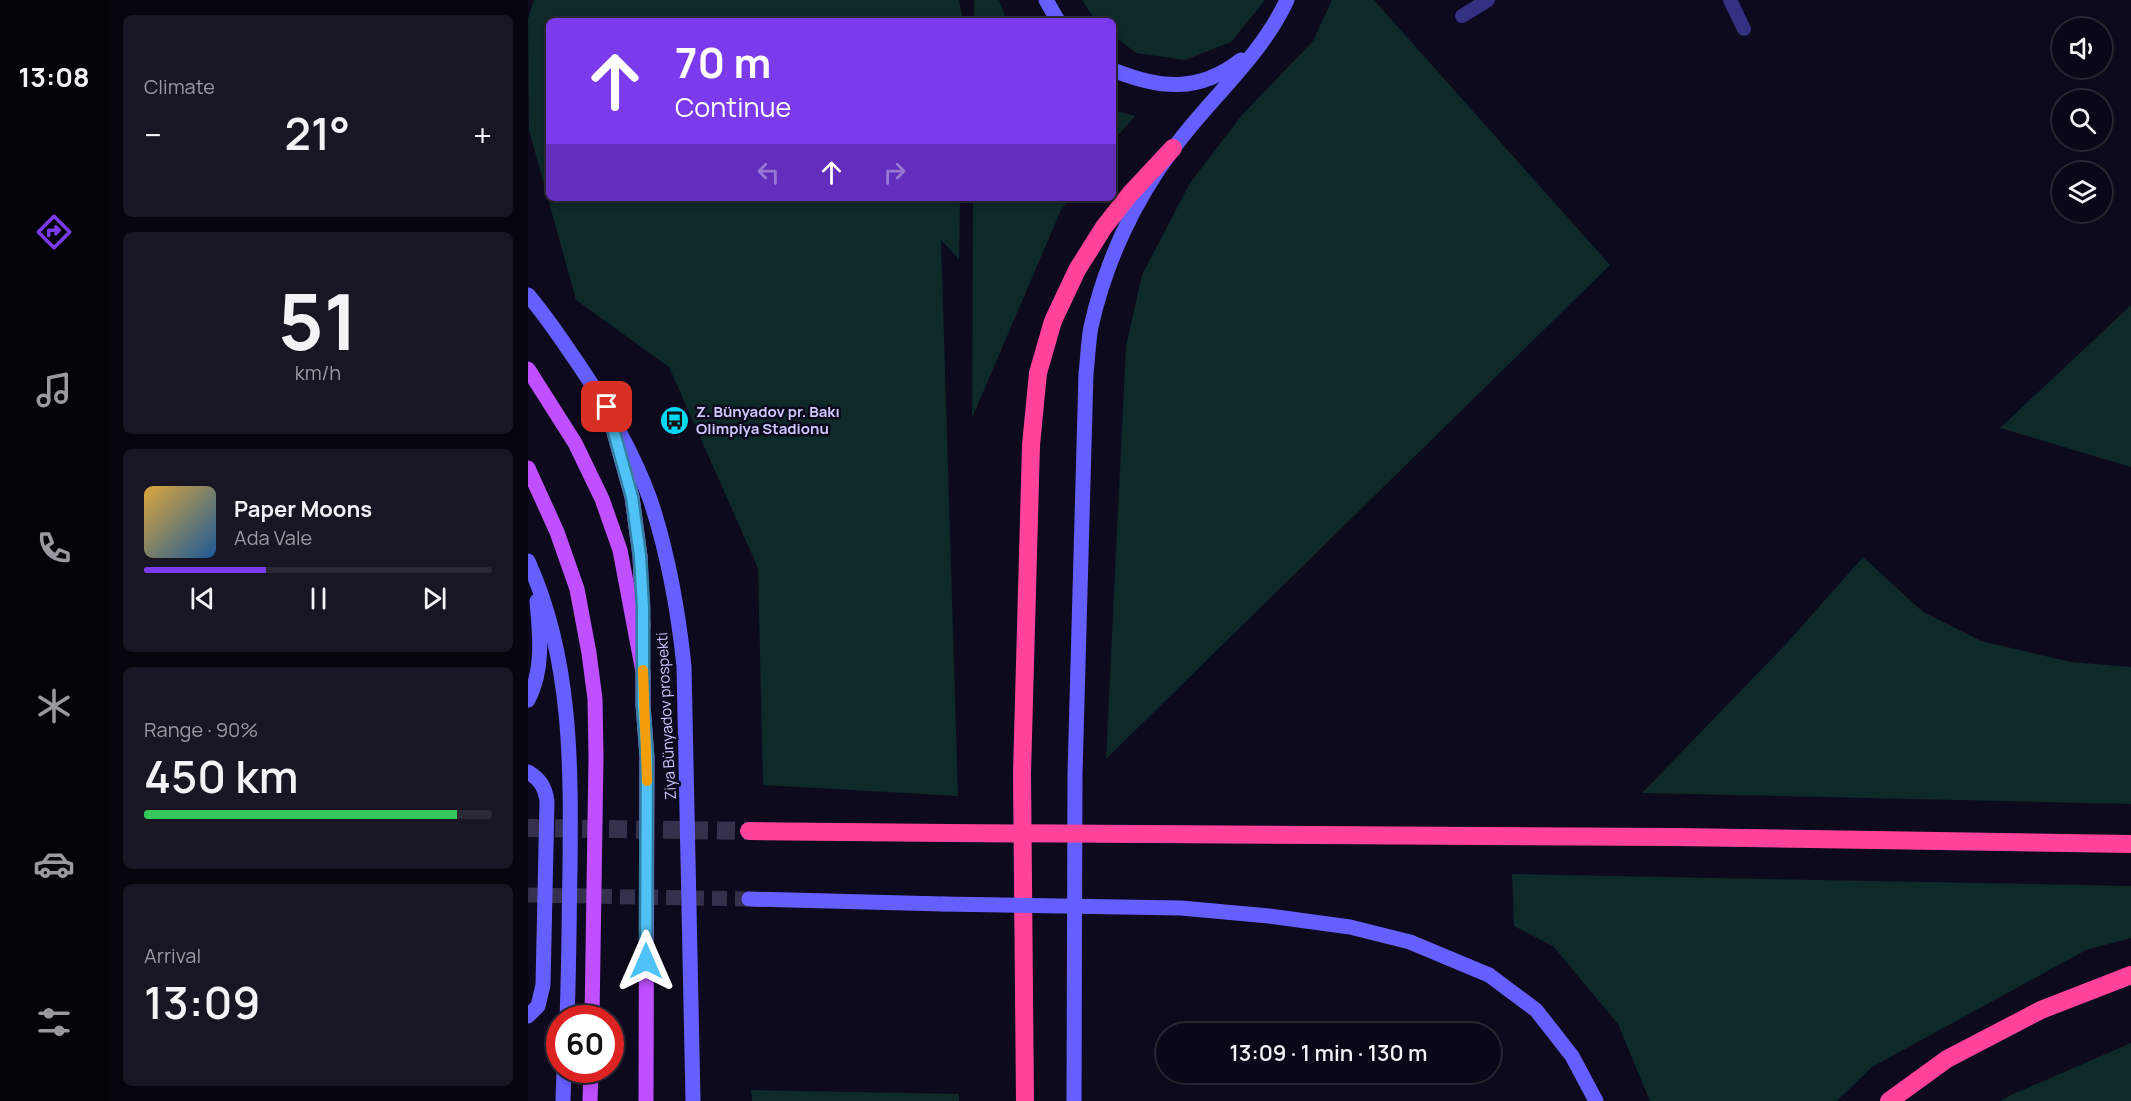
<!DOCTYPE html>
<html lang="en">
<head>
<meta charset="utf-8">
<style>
  :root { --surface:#0a0816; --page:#181623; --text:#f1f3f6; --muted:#999aa1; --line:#2a2935; --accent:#7c3aed }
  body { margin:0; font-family:Manrope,sans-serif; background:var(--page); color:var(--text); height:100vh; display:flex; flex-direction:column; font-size:22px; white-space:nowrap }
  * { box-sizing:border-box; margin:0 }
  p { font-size:20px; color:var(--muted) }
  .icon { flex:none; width:33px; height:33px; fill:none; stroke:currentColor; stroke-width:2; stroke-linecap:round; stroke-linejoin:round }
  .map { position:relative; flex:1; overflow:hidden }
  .drawer { display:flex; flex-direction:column; gap:15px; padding:15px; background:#06040c; width:420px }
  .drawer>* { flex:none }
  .hud { position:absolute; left:18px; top:18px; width:570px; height:183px; border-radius:9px; box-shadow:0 3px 9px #0003,0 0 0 2px var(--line); background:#7c3aed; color:#fff; overflow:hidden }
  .controls { position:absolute; left:1524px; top:18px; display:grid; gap:12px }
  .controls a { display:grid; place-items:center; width:60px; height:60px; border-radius:50%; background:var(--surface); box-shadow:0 3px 9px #0003,0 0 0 2px var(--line); font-size:30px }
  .speed { position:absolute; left:18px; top:1005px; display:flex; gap:12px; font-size:30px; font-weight:700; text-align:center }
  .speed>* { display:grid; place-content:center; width:78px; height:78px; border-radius:50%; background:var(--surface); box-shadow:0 3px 9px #0003,0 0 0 2px var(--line); line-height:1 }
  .speed .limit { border:9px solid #d22; background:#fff; color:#111 }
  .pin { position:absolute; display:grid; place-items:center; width:51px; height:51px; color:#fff; margin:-26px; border-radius:12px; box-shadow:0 3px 9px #0006 }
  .me { position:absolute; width:66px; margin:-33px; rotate:0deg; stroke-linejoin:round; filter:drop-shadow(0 0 4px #0008) }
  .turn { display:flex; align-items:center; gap:21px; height:126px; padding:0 30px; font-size:27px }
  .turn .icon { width:78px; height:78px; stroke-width:2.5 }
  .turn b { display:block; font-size:42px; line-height:51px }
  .lanes { display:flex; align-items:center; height:57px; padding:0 30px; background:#0003; justify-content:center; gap:30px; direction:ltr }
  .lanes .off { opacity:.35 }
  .big { font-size:45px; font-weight:600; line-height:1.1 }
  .drawer .widget { flex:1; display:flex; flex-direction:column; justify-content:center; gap:9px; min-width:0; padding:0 21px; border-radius:9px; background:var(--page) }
  .drawer .dial { align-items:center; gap:0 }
  .dial b { font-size:78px; line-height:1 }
  .song { display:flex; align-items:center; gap:18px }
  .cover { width:72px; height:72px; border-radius:9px; background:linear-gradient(135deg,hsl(40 70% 55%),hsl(210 70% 35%)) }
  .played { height:6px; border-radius:3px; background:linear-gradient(90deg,var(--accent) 35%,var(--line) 35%) }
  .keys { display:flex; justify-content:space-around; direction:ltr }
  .heat { display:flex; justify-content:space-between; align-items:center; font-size:33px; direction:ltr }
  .charge { height:9px; border-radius:4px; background:linear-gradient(90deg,#34c759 90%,var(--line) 0) }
  .trip { position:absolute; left:628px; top:1023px; width:345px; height:60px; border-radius:30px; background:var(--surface); box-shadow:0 3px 9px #0003,0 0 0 2px var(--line); font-weight:600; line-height:60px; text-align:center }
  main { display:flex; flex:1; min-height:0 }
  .menu { display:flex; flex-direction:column; width:108px; justify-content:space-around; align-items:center; background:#040309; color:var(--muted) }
  .menu .icon { width:42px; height:42px }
  .menu .selected { color:var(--accent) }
  .menu b { font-size:27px; color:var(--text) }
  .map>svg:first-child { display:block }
  .green { fill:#0d2928 }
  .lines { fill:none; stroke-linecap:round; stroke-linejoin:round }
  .secondary-tunnel { stroke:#35304b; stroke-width:15; stroke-dasharray:15 8; stroke-linecap:butt }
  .motorway-tunnel { stroke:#35304b; stroke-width:18; stroke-dasharray:18 9; stroke-linecap:butt }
  .service { stroke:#353182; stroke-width:14 }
  .secondary { stroke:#655fff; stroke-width:15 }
  .primary { stroke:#bf4fff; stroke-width:15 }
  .motorway { stroke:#ff439a; stroke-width:18 }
  .secondary-bridge { stroke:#655fff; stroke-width:15 }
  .motorway-bridge { stroke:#ff439a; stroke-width:18 }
  .route-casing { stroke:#337fa1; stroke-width:15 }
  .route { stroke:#4fc3f7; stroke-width:10 }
  .slow { stroke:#f59e0b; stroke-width:10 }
  .labels { text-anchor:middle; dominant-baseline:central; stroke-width:5; stroke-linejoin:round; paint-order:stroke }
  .poi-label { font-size:15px; font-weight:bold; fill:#cfc8ff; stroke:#0e0a1e; text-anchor:start }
  .street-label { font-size:15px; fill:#cfc8ff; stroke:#0e0a1e }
</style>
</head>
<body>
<main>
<nav class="menu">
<b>13:08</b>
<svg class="icon selected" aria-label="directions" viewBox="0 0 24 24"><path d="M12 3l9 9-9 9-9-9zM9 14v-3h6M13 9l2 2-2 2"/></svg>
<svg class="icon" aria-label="music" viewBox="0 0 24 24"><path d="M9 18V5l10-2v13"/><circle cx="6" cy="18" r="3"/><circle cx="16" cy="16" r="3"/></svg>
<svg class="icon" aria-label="phone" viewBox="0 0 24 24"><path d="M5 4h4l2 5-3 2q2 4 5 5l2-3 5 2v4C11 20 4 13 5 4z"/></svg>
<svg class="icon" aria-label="climate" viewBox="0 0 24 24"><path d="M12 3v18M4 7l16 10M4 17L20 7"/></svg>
<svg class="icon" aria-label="car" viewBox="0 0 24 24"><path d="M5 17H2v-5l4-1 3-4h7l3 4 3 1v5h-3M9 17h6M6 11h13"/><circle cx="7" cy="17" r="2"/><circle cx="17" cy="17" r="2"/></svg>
<svg class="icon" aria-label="filters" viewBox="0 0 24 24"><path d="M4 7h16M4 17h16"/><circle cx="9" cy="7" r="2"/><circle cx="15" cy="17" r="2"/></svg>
</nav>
<section class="drawer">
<div class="widget"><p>Climate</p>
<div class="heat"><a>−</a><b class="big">21°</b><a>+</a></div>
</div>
<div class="widget dial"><b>51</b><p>km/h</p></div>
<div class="widget">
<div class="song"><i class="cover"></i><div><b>Paper Moons</b><p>Ada Vale</p></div></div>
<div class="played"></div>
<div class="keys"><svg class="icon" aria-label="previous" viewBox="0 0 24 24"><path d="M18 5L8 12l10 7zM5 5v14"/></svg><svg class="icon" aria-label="pause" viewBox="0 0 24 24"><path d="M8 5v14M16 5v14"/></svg><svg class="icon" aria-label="next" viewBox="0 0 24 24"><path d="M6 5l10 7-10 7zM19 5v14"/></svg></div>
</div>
<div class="widget"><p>Range · 90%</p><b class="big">450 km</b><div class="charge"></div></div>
<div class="widget"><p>Arrival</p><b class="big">13:09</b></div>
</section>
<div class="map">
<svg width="1603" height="1101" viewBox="0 0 1603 1101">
  <rect width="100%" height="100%" fill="#0e0a1e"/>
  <g class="green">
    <path d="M6,0H431L435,21H21V198H432L431,259L413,240L430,796L235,785L230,568L141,367L48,300L1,130L0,19Z"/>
    <path d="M446,0H471L479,21H446Z"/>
    <path d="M554,0H737L703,42L657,60L608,53L585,35V21H568Z"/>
    <path d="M804,0H846L1082,265L578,759L598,346L614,275L662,183L714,115L785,41Z"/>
    <path d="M585,110L607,116L585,141Z"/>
    <path d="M445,198H542L533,210L444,418Z"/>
    <path d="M1603,305V467L1472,428Z"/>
    <path d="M1335,557L1395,612L1453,641L1543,662L1603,667V804L1114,793L1259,643Z"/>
    <path d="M984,874L1603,886V938L1558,950L1344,1067L1309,1101H1122L1090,1024L1025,946L986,926Z"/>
    <path d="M1603,1043V1101H1473L1483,1095Z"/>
    <path d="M223,1090L431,1094V1101H224Z"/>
  </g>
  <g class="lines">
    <path class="secondary-tunnel" d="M0,895L221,899"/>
    <path class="motorway-tunnel" d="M0,828L221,831"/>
    <g class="service">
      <path d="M1202,0L1216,29"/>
      <path d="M934,16L960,0"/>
    </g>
    <g class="secondary">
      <path d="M518,0L530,21"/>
      <path d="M585,70C632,89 671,93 713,60"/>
      <path d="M0,295C18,316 33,339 49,362C78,405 104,450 122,499C140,553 150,609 156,666L165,1101"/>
      <path d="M0,561C44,658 43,764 42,869C41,919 41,969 39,1018"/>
      <path d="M0,700C16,670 12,634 9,601"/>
      <path d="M0,772C12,779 17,787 19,801L15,985L10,1006L0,1016"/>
      <path d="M221,899L415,904"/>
      <path d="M961,975L1008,1010L1044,1056L1068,1101"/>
      <path d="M35,1101L36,1070"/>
      <path d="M546,1101L547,774L558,373C560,358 560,342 563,327C577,263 606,201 645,149C682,98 732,58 759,0"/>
    </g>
    <g class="primary">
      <path d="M0,369L47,443L74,499L92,550L115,672V705L119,757L118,1101"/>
      <path d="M79,407L104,497L112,556L115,627"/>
      <path d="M0,468L29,532L49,589L61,653L67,699L68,757L64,1018"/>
      <path d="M62,1101L63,1070"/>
    </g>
    <g class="motorway">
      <path d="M221,831L420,833"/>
      <path d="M1146,837L1603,844"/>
      <path d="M497,1101L494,773L503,445L510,373L525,321L549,270L576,227L602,194L645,148"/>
      <path d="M1361,1101L1419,1059L1513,1010L1603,975"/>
    </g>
    <path class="secondary-bridge" d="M415,904L653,908L741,916L822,927L882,942L961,975"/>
    <path class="motorway-bridge" d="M420,833L1146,837"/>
  </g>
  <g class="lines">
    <defs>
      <path id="route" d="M79,407L104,497L112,556L115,608V705L119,757L118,961"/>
    </defs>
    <use href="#route" class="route-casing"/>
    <use href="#route" class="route"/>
    <path class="slow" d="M115,670L119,781"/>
  </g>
  <defs>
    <symbol id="bus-disc" viewBox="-11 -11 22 22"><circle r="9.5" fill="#00d7f3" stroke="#0e0a1e"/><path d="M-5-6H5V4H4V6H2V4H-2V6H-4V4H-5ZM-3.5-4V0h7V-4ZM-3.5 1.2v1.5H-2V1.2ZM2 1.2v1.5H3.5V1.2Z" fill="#111"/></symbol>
  </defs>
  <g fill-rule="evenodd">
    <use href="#bus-disc" x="130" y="404" width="33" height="33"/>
  </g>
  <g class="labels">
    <g class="poi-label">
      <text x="168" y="411">Z. Bünyadov pr. Bakı<tspan x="168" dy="17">Olimpiya Stadionu</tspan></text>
    </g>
    <g class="street-label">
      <text transform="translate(138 716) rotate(-93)">Ziya Bünyadov prospekti</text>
    </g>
  </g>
</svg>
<div class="controls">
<a><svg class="icon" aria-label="sound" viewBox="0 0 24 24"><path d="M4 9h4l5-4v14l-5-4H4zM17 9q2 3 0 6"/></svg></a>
<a><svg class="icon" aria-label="search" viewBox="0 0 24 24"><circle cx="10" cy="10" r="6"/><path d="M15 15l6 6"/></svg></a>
<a><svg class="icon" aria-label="layers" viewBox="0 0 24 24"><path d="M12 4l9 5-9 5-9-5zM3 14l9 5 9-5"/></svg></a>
</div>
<div class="speed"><div class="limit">60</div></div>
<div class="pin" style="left:79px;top:407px;background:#d93025"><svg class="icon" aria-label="arrive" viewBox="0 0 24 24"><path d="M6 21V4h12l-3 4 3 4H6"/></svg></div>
<svg class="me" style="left:118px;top:961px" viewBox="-20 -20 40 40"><path d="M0-17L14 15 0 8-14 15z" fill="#4fc3f7" stroke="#fff" stroke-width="4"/></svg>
<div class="trip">13:09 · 1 min · 130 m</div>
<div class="hud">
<div class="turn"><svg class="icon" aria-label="ahead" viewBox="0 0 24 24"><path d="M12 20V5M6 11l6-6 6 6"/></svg><div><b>70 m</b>Continue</div></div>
<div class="lanes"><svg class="icon off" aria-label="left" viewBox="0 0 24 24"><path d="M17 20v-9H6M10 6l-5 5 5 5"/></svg><svg class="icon" aria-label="ahead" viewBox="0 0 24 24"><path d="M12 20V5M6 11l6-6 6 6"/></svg><svg class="icon off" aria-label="right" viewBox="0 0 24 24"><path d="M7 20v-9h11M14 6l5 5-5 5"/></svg></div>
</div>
</div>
</main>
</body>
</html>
